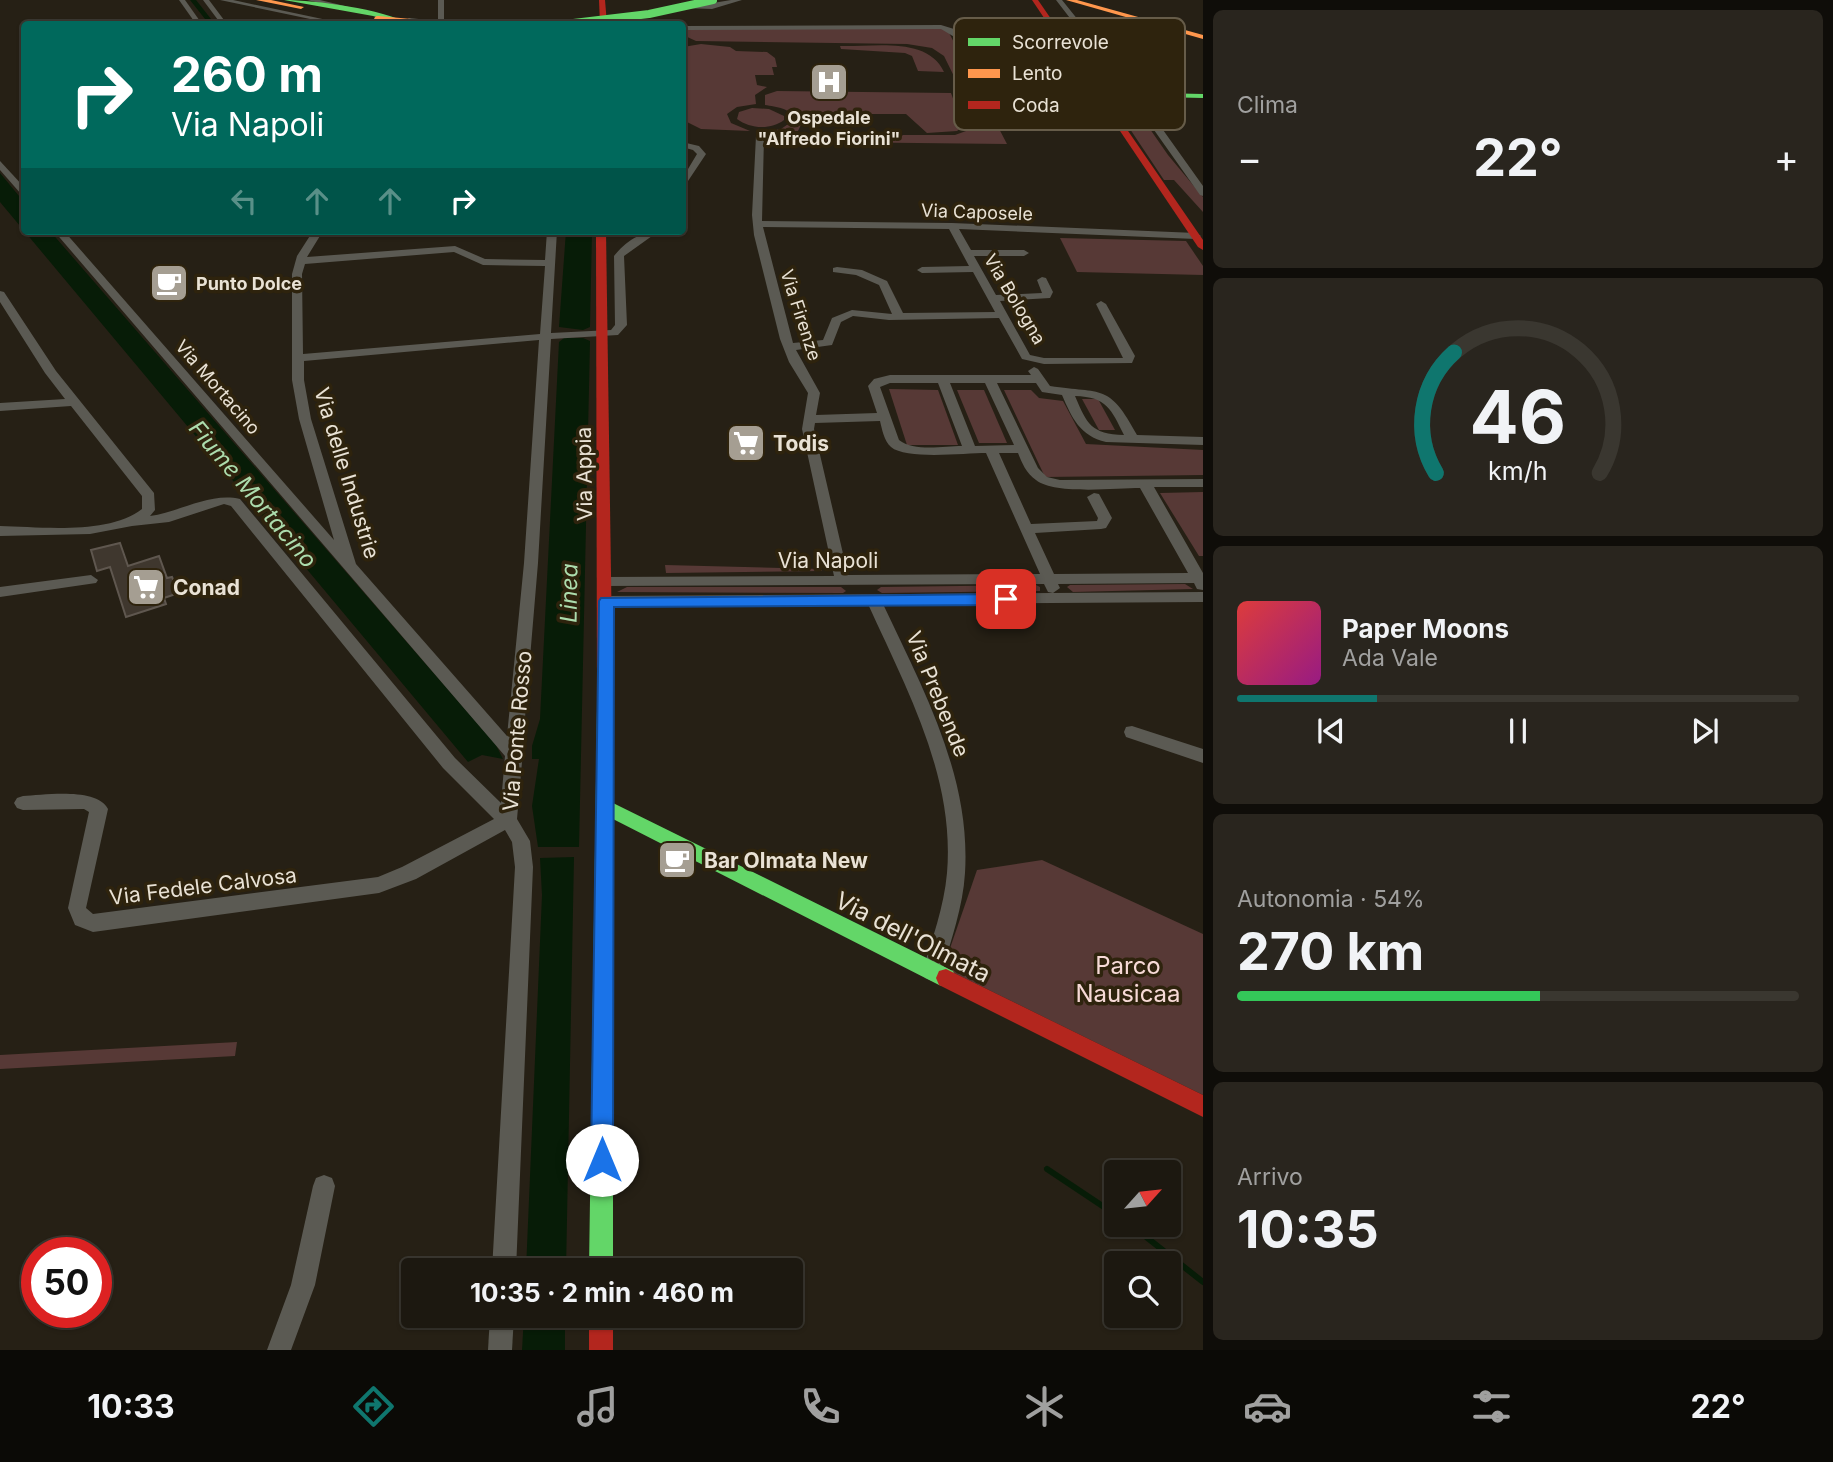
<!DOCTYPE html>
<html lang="it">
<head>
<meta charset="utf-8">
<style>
  :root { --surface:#1c1810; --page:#29251e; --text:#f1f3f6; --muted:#a0a09f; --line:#3a3730; --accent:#0f766e }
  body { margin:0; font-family:Inter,sans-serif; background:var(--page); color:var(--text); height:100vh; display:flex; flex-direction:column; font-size:26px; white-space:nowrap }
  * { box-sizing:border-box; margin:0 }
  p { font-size:23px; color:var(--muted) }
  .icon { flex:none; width:38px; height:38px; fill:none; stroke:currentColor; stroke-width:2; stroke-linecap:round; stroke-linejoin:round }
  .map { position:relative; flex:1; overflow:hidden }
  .panel { display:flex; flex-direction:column; gap:10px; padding:10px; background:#0f0d09; width:630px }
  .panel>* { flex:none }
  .hud { position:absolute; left:21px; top:21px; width:665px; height:214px; border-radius:7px; box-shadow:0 2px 5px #0004,0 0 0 2px var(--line); background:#00695c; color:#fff; overflow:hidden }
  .needle { width:46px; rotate:63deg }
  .fabs { position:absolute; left:1104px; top:1160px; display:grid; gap:14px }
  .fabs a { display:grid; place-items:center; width:77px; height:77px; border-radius:7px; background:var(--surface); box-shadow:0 2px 5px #0004,0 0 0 2px var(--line); font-size:35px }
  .speed { position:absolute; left:21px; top:1237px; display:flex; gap:14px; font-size:35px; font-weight:700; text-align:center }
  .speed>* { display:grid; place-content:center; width:91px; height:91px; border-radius:50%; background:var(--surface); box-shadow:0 2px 5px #0004,0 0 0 2px var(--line); line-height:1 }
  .speed .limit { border:10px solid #d22; background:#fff; color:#111 }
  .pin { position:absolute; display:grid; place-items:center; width:60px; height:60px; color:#fff; margin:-30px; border-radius:14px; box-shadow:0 4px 10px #0006 }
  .me { position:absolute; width:77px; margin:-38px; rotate:0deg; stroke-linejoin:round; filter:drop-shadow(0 0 5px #0008) }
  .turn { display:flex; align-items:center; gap:24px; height:147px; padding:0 35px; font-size:32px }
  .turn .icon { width:91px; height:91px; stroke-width:2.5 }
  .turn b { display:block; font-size:49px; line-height:60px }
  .lanes { display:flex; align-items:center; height:66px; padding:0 35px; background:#0003; justify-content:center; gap:35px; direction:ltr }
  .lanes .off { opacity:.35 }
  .big { font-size:52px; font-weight:700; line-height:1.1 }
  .panel .widget { flex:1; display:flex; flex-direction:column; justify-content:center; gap:10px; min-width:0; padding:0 24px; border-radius:10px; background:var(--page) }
  .panel .dial { align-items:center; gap:0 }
  .dial svg { height:182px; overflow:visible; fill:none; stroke:var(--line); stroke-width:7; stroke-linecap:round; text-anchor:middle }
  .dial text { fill:var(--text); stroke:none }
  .song { display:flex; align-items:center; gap:21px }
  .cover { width:84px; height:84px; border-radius:10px; background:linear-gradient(135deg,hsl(0 70% 55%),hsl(310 70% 35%)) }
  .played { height:7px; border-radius:4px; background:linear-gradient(90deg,var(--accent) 25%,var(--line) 25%) }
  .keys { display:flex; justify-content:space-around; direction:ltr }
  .heat { display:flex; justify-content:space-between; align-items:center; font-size:38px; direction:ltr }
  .charge { height:10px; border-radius:5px; background:linear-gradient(90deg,#34c759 54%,var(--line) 0) }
  .trip { position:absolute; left:401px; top:1258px; width:402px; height:70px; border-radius:7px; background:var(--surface); box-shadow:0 2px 5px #0004,0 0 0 2px var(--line); font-weight:700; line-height:70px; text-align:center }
  .tabs { display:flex; height:112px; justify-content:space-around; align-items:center; background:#0b0a06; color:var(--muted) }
  .tabs .icon { width:49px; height:49px }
  .tabs .current { color:var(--accent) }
  .tabs b { font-size:32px; color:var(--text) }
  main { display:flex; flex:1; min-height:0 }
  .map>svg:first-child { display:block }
  .green { fill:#573936 }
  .water { fill:#071c07 }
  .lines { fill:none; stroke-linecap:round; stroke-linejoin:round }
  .stream { stroke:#071c07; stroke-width:6 }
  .canal { fill:#071c07; fill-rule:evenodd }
  .building { fill:#3f372e; stroke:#5f574f; stroke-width:2 }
  .street { fill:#5b5a53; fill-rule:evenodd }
  .fast { fill:#63d668; fill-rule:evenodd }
  .slow { fill:#ff974d; fill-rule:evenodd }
  .jam { fill:#b3261e; fill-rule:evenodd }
  .fast-bridge { stroke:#63d668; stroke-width:8 }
  .slow-bridge { stroke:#ff974d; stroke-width:8 }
  .route { fill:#1a73e8; stroke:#114b97; stroke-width:2 }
  .labels { text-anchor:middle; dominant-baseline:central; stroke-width:7; stroke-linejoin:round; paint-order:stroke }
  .far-poi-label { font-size:18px; font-weight:bold; fill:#e9e2d5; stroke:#2e230d }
  .far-street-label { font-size:18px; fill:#e9e2d5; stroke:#2e230d }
  .poi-label { font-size:21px; font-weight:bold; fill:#e9e2d5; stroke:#2e230d; text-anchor:start }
  .street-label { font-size:21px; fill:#e9e2d5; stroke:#2e230d }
  .water-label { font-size:23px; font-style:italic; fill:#acdcad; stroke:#2e230d }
  .near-street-label { font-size:24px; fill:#e9e2d5; stroke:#2e230d }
  .near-park-label { font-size:24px; fill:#f7dad7; stroke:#2e230d }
  .key { fill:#2e230d; stroke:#665c49; stroke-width:2 }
  .key-label { font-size:19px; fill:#e9e2d5 }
</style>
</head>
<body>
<main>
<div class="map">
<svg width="1203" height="1350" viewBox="0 0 1203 1350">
  <rect width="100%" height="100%" fill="#262015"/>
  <g class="green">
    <path d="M683,29H947L1007,144L826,142L807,136L898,139L903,135H955L977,127V123L944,56L932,48L907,44L696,41L683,35Z"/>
    <path d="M701,44L730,47L736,51L767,52L775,58L777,67H772L774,75H755L757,85L767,87L755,95L756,104L737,107L727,114L731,123L750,131L701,129L685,121L683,47Z"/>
    <path d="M840,46C873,47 928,36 944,72L918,71L912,56L905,53L841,49Z"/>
    <path d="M777,91L951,93L963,126L957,131L927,133L906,114H806L798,131H769L781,129L794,120C792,108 776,107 765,105V95Z"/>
    <path d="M1127,96L1168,155L1203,197V212L1174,180H1164L1116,108L1113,97Z"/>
    <path d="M752,108L769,109L784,116V120C771,130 750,129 737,119L739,112Z"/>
    <path d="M1060,238L1186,241L1203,266V275L1077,272Z"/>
    <path d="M889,389L938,390L958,445H907Z"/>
    <path d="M957,390H984L1007,443H979Z"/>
    <path d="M1004,390H1031L1039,398L1063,401L1086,444L1203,450V475L1045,477Z"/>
    <path d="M1082,399H1098L1115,430H1099Z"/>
    <path d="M1203,492V556H1199L1160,493Z"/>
    <path d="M665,565L821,569L822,571L666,573Z"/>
    <path d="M1185,584L1193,589L1073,592L1067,587L1070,585Z"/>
    <path d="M1036,585L1040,587V591L882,593L877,590L881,587Z"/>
    <path d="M627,587H841L846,591L843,593L617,592Z"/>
    <path d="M1042,860L1203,934V1095L952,972L948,954L977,870Z"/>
    <path d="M237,1042L235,1056L0,1069V1055Z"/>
  </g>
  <g class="water">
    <path d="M0,173L24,202V231H50L496,745L503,759L482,755L468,762L0,202Z"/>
    <path d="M566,231H592L590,327L583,330L559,327Z"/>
    <path d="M564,338H583L590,341L579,847H538L532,806L539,759H532V746L540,719L559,342Z"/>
    <path d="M574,857L566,1270H526L542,895L540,858Z"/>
    <path d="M524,1316H565V1350H522Z"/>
  </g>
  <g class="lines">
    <g class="stream">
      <path d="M1047,1169L1116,1215"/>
      <path d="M1131,1225L1203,1282"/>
    </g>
    <path class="canal" d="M190,0H196L215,24H209Z"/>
  </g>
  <path class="building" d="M120,543L128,566L159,556L167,578L172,577L179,593L164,598L166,604L126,617L110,567L97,571L91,550Z"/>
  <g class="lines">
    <g class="street">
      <path d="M179,0H185L202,24H196Z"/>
      <path d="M203,0H209L227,24H221Z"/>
      <path d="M220,0H233L346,24H334Z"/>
      <path d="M307,0H320L349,7L346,9Z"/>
      <path d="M438,0H444V21L540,22L544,24H421L406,20L409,18L438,21Z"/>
      <path d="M731,0H742L712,9L683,8Z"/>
      <path d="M1056,0H1062L1136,92L1203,186V196L1200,195L1130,96Z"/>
      <path d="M941,25L954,29L979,47H1070L1074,49L1070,51H978L941,29L682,30V26Z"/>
      <path d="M1085,74H1091L1117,94L1110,96L1085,78Z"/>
      <path d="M760,133L764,136L762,221L952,223L1196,233L1201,236L1196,239L959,229L971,250H1024L1029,253L1024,256H974L996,295L1042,293L1037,280L1042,277L1046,278L1053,292L1050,298L1000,301L1030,355L1044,358H1123L1096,304L1101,301L1106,304L1135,356L1132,363L1044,364L1022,359L999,318L889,320L853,316L841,322L832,345L796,350L820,393L816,415L877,413L868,386L874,379L890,375H1031L1028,371L1034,367L1038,369L1050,386C1103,394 1109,383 1137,435L1203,437V445L1106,442C1080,436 1072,418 1062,395L1042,392L1036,383H997L1038,468L1047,477L1060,480L1203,479V487H1154L1203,573V590L1197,589L1194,583L1058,584L1060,588L1053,593L1203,592V602L883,604C923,689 971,776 965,873C963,907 951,940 942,972L939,978L932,981L925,978L922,972C932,940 944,907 947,873C955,777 907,690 868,604L606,606L599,601L606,596L1053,593L1048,592L1044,584L601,586L599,582L601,578L606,577L834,576L802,429L808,393L789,362L780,339L754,235L752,215L756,136ZM763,227L949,229L969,266L922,267L917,270L922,273L973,272L995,312L903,313L887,281L862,270L837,267L833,268V272L856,275L879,285L892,314L852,310L832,318L823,340L793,343ZM890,383H938L962,446C944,446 914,452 899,440L880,387ZM950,383H985L1014,445L975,446ZM1075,396C1107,397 1111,409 1124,435C1091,434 1087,424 1075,396ZM880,421C882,429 884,441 891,447C906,460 965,453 986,453L1040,574L848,575L814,429L815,423ZM999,453H1018C1022,463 1026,473 1036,480C1055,495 1116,488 1140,488L1188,573L1054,574L1035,533L1101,529L1106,528L1112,518L1099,494L1094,493L1087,497L1098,518L1097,521L1031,524Z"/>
      <path d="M682,142L699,146L706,154L682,190V179L697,154L693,150L682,147Z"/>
      <path d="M0,161L24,187V195L21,194L0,170Z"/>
      <path d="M54,231H64L334,540L299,419L292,380V274L297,256L313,231H323L307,257L455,246L485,259L545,260L547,231H557L551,333L611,330L615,325L614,256C625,242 641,231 659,231L624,256L627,325L618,335L551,339L538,563L522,753L524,757L522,762L517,819L530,841L533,867L516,1270H492L515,867L512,842L505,830L416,879L379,893L93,932L75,925L68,908L89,812L84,809L23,810L17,808L14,803L17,798L23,796C44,795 97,787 108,809L86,908L93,914L378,877L402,867L494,819L443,768L231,506L224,504L169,522L132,526L90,534L0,536V526C41,527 109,535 142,509V496L71,406L0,411V403L65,399L45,373L0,302V291L4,292L56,371L154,493L155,510L150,516C180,512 210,492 240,499L455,758L501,803L505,756ZM454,252L483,265L545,266L540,334L303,354L302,274L305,264ZM539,340L524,563L507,736L356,564L311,419L304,380V361Z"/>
      <path d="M91,575L98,580L96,583L0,597V587Z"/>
      <path d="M1132,726L1203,749V763L1126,737L1124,732L1126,727Z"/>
      <path d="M324,1175L332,1178L335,1186L315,1285L291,1350H267L291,1285L313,1186L316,1178Z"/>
      <path d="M490,1316H514L512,1350H488Z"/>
    </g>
    <g class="fast">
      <path d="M284,0C316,0 382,9 410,24H400L373,16Z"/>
      <path d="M1113,92L1203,94V98L1116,96L1110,106H1104L1109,94Z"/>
      <path d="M605,705L611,707L613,711V803L953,971L956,978L953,985L946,987L939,985L613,819V1270H589L597,711L599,707Z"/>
    </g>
    <g class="slow">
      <path d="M256,0H271L304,7L301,9Z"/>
      <path d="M1066,0H1077L1203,35V39Z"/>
    </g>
    <g class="jam">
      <path d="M599,0H605L607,24H600Z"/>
      <path d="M1032,0H1038L1203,240V250L1198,247Z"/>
      <path d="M596,231H606L613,711L611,715H599L597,711Z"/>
      <path d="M946,969L1203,1095V1117L939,985L936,978L939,971Z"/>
      <rect x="589" y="1316" width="24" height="34"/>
    </g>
    <path class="fast-bridge" d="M565,24L649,14L713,0"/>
    <path class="slow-bridge" d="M378,20L422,24"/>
  </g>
  <path class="route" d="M1006,594L1013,599L1006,605L614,607L613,1160L610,1168L602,1171L594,1168L591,1160L599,601L601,598Z"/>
  <defs>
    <symbol id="hospital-square" viewBox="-11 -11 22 22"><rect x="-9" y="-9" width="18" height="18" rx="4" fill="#a59e92" stroke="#2e230d"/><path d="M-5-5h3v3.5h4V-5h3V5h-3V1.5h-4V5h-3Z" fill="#fff"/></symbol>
    <symbol id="cafe-square" viewBox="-11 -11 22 22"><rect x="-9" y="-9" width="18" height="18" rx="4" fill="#a59e92" stroke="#2e230d"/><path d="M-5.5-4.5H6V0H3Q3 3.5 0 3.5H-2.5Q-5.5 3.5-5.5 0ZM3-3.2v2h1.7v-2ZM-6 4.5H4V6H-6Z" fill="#fff"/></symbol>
    <symbol id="supermarket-square" viewBox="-11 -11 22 22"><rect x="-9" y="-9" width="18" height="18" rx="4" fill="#a59e92" stroke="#2e230d"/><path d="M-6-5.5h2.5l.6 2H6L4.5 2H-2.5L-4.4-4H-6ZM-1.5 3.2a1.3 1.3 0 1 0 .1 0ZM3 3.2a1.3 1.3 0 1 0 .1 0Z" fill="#fff"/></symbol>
  </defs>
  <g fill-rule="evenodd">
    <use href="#hospital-square" x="807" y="60" width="44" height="44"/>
    <use href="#cafe-square" x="147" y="261" width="44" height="44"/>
    <use href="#supermarket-square" x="724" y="421" width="44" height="44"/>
    <use href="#supermarket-square" x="124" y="565" width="44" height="44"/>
    <use href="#cafe-square" x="655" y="838" width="44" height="44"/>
  </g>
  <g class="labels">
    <g class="far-poi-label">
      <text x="829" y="117">Ospedale<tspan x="829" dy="21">"Alfredo Fiorini"</tspan></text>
      <text x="196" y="283" text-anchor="start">Punto Dolce</text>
    </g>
    <g class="far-street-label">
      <text transform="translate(977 212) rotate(2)">Via Caposele</text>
      <text transform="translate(1015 299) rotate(59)">Via Bologna</text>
      <text transform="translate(801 315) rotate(72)">Via Firenze</text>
      <text transform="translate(218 387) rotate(49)">Via Mortacino</text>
    </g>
    <g class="poi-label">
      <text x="773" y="443">Todis</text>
      <text x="173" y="587">Conad</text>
      <text x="704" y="860">Bar Olmata New</text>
    </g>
    <g class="street-label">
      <text transform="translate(347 473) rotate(73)">Via delle Industrie</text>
      <text transform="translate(584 474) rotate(-91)">Via Appia</text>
      <text x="828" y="560">Via Napoli</text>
      <text transform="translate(938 694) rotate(68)">Via Prebende</text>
      <text transform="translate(517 731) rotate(-85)">Via Ponte Rosso</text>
      <text transform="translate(203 886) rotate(-7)">Via Fedele Calvosa</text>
    </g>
    <g class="water-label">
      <text transform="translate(253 494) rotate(50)">Fiume Mortacino</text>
      <text transform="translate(569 593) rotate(-89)">Linea</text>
    </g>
    <g class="near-street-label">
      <text transform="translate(913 937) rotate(27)">Via dell'Olmata</text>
    </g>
    <g class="near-park-label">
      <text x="1128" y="965">Parco<tspan x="1128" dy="28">Nausicaa</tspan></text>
    </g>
  </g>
  <rect x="954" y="18" width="231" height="112" rx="10" class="key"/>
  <rect x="968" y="38" width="32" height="8" fill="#63d668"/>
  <rect x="968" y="69" width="32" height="9" fill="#ff974d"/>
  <rect x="968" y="101" width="32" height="8" fill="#b3261e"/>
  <g class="key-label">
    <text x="1012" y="49">Scorrevole</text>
    <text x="1012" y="80">Lento</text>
    <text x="1012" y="112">Coda</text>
  </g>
</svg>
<div class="fabs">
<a><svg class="needle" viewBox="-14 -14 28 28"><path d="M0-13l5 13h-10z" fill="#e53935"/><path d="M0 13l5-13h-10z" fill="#a0a09f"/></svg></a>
<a><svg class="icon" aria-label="search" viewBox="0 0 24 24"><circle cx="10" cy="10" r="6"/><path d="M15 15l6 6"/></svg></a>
</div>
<div class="speed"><div class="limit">50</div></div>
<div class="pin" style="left:1006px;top:599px;background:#d93025"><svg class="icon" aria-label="arrive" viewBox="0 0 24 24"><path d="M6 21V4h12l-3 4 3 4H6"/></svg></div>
<svg class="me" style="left:602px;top:1160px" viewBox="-20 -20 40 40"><circle r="19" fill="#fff"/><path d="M0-13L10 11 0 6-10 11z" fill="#1a73e8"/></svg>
<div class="trip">10:35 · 2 min · 460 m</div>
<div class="hud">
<div class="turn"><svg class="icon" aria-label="right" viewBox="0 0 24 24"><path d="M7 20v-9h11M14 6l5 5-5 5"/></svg><div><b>260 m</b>Via Napoli</div></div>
<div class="lanes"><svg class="icon off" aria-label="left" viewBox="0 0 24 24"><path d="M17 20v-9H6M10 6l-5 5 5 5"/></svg><svg class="icon off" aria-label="ahead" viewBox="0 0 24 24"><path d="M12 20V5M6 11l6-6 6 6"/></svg><svg class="icon off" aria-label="ahead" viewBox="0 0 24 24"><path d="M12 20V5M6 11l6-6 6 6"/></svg><svg class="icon" aria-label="right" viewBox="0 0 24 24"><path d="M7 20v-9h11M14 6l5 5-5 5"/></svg></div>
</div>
</div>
<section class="panel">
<div class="widget"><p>Clima</p>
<div class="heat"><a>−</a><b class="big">22°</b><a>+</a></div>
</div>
<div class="widget dial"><svg viewBox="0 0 100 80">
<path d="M14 69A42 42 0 1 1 86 69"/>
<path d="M14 69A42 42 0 0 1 22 16" stroke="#0f766e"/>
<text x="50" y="56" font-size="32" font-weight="700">46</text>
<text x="50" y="72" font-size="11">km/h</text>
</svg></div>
<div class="widget">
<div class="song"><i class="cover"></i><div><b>Paper Moons</b><p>Ada Vale</p></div></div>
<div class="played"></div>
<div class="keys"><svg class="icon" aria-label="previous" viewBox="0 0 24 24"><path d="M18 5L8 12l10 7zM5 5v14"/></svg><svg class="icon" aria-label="pause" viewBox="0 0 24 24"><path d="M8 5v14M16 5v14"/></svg><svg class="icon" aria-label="next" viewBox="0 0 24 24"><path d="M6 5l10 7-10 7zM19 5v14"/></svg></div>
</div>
<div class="widget"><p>Autonomia · 54%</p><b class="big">270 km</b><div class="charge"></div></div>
<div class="widget"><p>Arrivo</p><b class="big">10:35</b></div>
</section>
</main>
<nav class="tabs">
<b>10:33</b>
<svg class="icon current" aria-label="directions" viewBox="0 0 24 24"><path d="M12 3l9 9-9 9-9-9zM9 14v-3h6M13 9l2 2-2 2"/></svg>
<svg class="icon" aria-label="music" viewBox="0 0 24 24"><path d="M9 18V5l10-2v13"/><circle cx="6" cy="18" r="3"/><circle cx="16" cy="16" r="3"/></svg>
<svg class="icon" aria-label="phone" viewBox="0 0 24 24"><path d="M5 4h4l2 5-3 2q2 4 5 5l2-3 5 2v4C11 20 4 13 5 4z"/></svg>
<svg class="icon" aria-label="climate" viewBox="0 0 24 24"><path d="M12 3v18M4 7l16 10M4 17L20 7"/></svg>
<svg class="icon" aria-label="car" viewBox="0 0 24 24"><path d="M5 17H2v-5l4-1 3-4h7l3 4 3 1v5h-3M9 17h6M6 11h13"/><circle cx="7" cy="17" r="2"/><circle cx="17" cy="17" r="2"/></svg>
<svg class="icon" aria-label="filters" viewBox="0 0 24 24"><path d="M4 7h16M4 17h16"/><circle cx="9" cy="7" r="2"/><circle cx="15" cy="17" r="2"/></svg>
<b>22°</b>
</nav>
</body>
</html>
